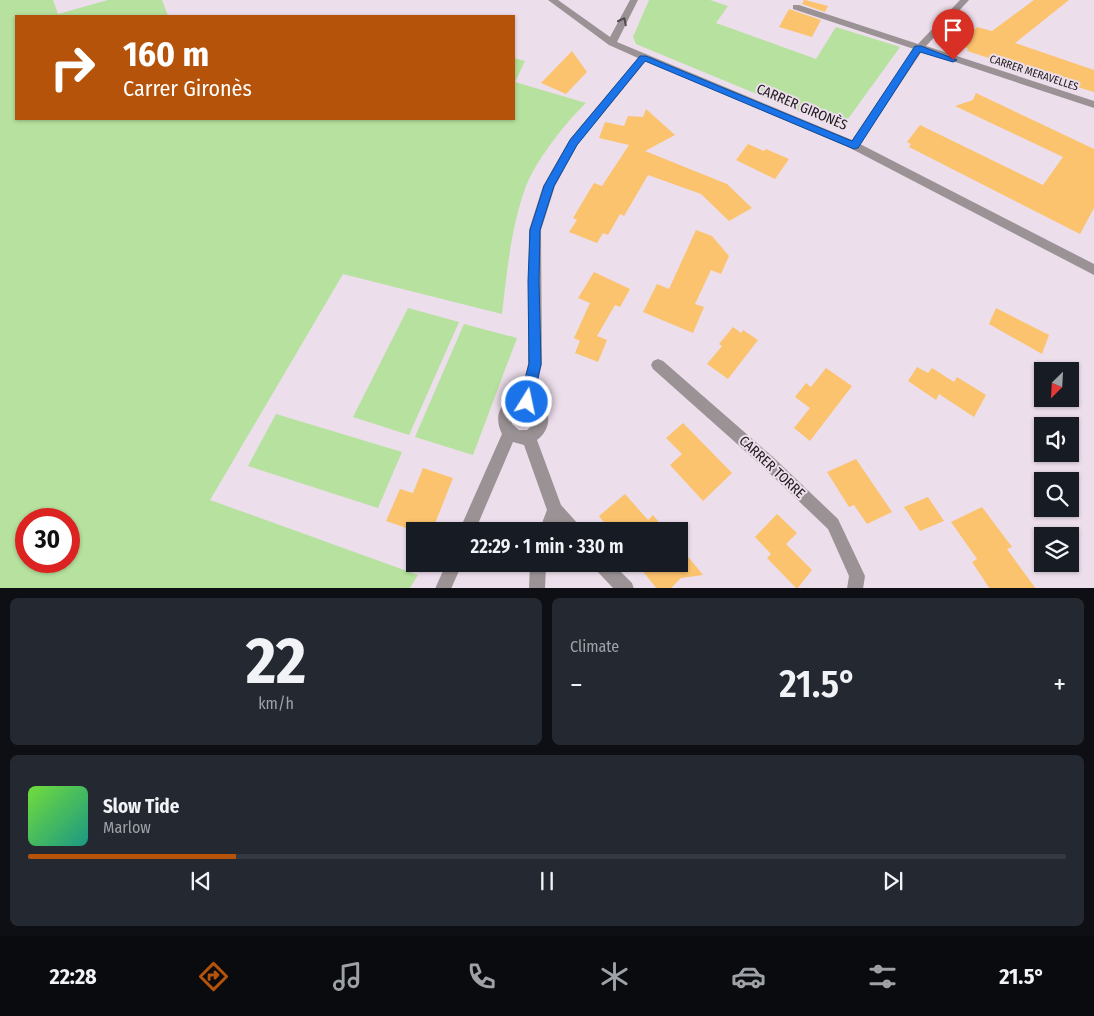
<!DOCTYPE html>
<html lang="en">
<head>
<meta charset="utf-8">
<style>
  :root { --surface:#171b24; --page:#242831; --text:#f1f3f6; --muted:#9ea1a6; --line:#363941; --accent:#b45309 }
  body { margin:0; font-family:"Fira Sans Condensed",sans-serif; background:var(--page); color:var(--text); height:100vh; display:flex; flex-direction:column; font-size:19px; white-space:nowrap }
  * { box-sizing:border-box; margin:0 }
  p { font-size:16px; color:var(--muted) }
  .icon { flex:none; width:28px; height:28px; fill:none; stroke:currentColor; stroke-width:2; stroke-linecap:round; stroke-linejoin:round }
  .map { position:relative; height:588px; overflow:hidden }
  .drawer { display:flex; flex-direction:column; gap:10px; padding:10px; background:#0d0f14; flex:1 }
  .drawer>* { flex:none }
  .guide { position:absolute; left:15px; top:15px; width:500px; height:105px; border-radius:0px; box-shadow:0 1px 4px #0004; background:#b45309; color:#fff; overflow:hidden }
  .needle { width:32px; rotate:204deg }
  .controls { position:absolute; left:1034px; top:362px; display:grid; gap:10px }
  .controls a { display:grid; place-items:center; width:45px; height:45px; border-radius:0px; background:var(--surface); box-shadow:0 1px 4px #0004; font-size:25px }
  .speed { position:absolute; left:15px; top:508px; display:flex; gap:10px; font-size:25px; font-weight:700; text-align:center }
  .speed>* { display:grid; place-content:center; width:65px; height:65px; border-radius:50%; background:var(--surface); box-shadow:0 1px 4px #0004; line-height:1 }
  .speed .limit { border:8px solid #d22; background:#fff; color:#111 }
  .pin { position:absolute; display:grid; place-items:center; width:42px; height:42px; color:#fff; margin:-51px -21px; border-radius:50% 50% 50% 0; rotate:-45deg; box-shadow:0 0 5px #0007 }
  .pin .icon { rotate:45deg }
  .me { position:absolute; width:55px; margin:-28px; rotate:10deg; stroke-linejoin:round; filter:drop-shadow(0 0 4px #0008) }
  .turn { display:flex; align-items:center; gap:18px; height:105px; padding:0 25px; font-size:22px }
  .turn .icon { width:65px; height:65px; stroke-width:2.5 }
  .turn b { display:block; font-size:35px; line-height:42px }
  .big { font-size:38px; font-weight:600; line-height:1.1 }
  .drawer .widget { flex:1; display:flex; flex-direction:column; justify-content:center; gap:8px; min-width:0; padding:0 18px; border-radius:8px; background:var(--page) }
  .drawer .dial { align-items:center; gap:0 }
  .dial b { font-size:65px; line-height:1 }
  .song { display:flex; align-items:center; gap:15px }
  .cover { width:60px; height:60px; border-radius:8px; background:linear-gradient(135deg,hsl(100 70% 55%),hsl(170 70% 35%)) }
  .played { height:5px; border-radius:2px; background:linear-gradient(90deg,var(--accent) 20%,var(--line) 20%) }
  .keys { display:flex; justify-content:space-around; direction:ltr }
  .heat { display:flex; justify-content:space-between; align-items:center; font-size:28px; direction:ltr }
  .drawer .tiles { flex:1; display:grid; gap:10px; grid-template-columns:1fr 1fr }
  .widget:last-child { grid-column:span 2 }
  .trip { position:absolute; left:406px; top:522px; width:282px; height:50px; border-radius:0px; background:var(--surface); box-shadow:0 1px 4px #0004; font-weight:600; line-height:50px; text-align:center }
  .tabs { display:flex; height:80px; justify-content:space-around; align-items:center; background:#090b0e; color:var(--muted) }
  .tabs .icon { width:35px; height:35px }
  .tabs .current { color:var(--accent) }
  .tabs b { font-size:22px; color:var(--text) }
  .map>svg:first-child { display:block }
  .green { fill:#b6e19e; fill-rule:evenodd }
  .building { fill:#fcc36e }
  .lines { fill:none; stroke-linecap:round; stroke-linejoin:round }
  .street { fill:#9b9295; fill-rule:evenodd }
  .oneway { stroke:#514b4e }
  .route { fill:#1a73e8; stroke:#114b97 }
  .labels { text-anchor:middle; dominant-baseline:central; stroke-width:4; stroke-linejoin:round; paint-order:stroke }
  .far-street-label { font-size:11px; fill:#201b1f; stroke:#ecdeeb }
  .street-label { font-size:14px; fill:#201b1f; stroke:#ecdeeb }
</style>
</head>
<body>
<div class="map">
<svg width="1094" height="589" viewBox="0 0 1094 589">
  <rect width="100%" height="100%" fill="#ecdeeb"/>
  <g class="green">
    <path d="M0,0H53L58,14L108,0H162L168,16H16V119H514V58L525,61L515,82L586,103C565,123 537,159 526,186C511,227 507,271 502,314L343,274L210,500L418,575L410,588H0ZM26,519H69V561H26Z"/>
    <path d="M649,0H710L728,6L716,23L816,59L836,27L900,47L845,123L829,124L636,44L633,37Z"/>
    <path d="M408,308L459,322L409,435L353,417Z"/>
    <path d="M464,324L517,338L473,455L415,437Z"/>
    <path d="M276,414L402,452L378,508L248,466Z"/>
  </g>
  <g class="building">
    <path d="M804,0H805L828,6L825,12L802,4Z"/>
    <path d="M1034,0H1069L1015,43L1094,70V92L994,62L995,60L967,51L968,48L964,47L970,28L976,29L977,27L992,31Z"/>
    <path d="M789,9L821,20L812,37L779,27Z"/>
    <path d="M572,51L587,72L566,94L541,83Z"/>
    <path d="M976,93L1094,149V208L1080,234L909,147L911,144L907,142L920,125L1043,185L1063,157L955,106L973,100Z"/>
    <path d="M646,109L675,135L645,151L727,184L752,208L729,221L701,194L648,175L624,216L620,214L608,235L603,233L597,243L569,232L577,220L573,218L594,183L602,186L629,145L599,138L605,122L624,126L628,116L643,117Z"/>
    <path d="M748,144L764,151L766,149L789,159L775,179L736,160Z"/>
    <path d="M696,230L712,236L729,256L721,274L711,270L695,304L704,307L693,333L643,312L657,284L669,289Z"/>
    <path d="M594,272L630,289L620,307L615,305L597,336L607,340L598,362L575,353L580,341L574,338L590,303L578,298Z"/>
    <path d="M996,308L1049,335L1042,354L989,324Z"/>
    <path d="M733,327L741,333L743,330L758,340L728,379L707,364L722,346L719,344Z"/>
    <path d="M917,367L928,373L932,368L954,382L957,377L986,395L974,417L939,394L936,400L908,381Z"/>
    <path d="M826,368L852,386L810,441L794,428L810,408L795,397L806,383L811,387Z"/>
    <path d="M683,423L732,473L703,501L670,465L682,454L666,438Z"/>
    <path d="M856,459L892,512L867,524L854,505L849,507L827,472Z"/>
    <path d="M423,468L453,478L432,531H415L386,521L400,489L413,493Z"/>
    <path d="M625,494L648,520L653,515L666,531H611L599,516Z"/>
    <path d="M928,497L944,521L920,531L904,507Z"/>
    <path d="M982,507L1012,547L1007,549L1036,589H990L972,562L977,559L951,522Z"/>
    <path d="M777,514L797,533L786,544L812,570L797,589L767,558L771,554L755,537Z"/>
    <path d="M680,547L703,575L681,578L670,589H657L637,564H680Z"/>
  </g>
  <g class="lines">
    <g class="street">
      <path d="M548,0H558L610,37L630,0H638L617,42L852,140L914,49L793,9V5H799L918,44L960,0H969L926,46L1094,101V108L922,51L860,144L1094,264V275L850,148L646,61L578,144L555,186L541,230L542,364L534,397C552,405 553,429 537,440L561,505L579,525L581,531H563L557,524L555,531H539L547,510L524,445L513,442L475,531H459L502,434C493,416 500,399 521,394L528,364L529,230L543,186L570,139L638,58L609,45ZM519,407H527L534,414V424L527,430H519L512,424V414Z"/>
      <path d="M658,359L663,361L773,457L838,519L865,576L863,589H847L849,576L828,529L763,467L653,369L651,365L653,361Z"/>
      <path d="M446,564H462L451,589H435Z"/>
      <path d="M530,564H546L545,589H529Z"/>
      <path d="M594,564H613L632,583L634,589H614L596,570Z"/>
    </g>
  </g>
  <defs><path id="oneway-chevron" d="M-2-3.5L2.5 0L-2 3.5" fill="none" stroke-width="1.6" stroke-linecap="round" stroke-linejoin="round" transform="scale(1.25)"/></defs>
  <use class="oneway" href="#oneway-chevron" transform="translate(623 21) rotate(-63)"/>
  <path class="route" d="M915,46H921L957,60L953,62L920,52L858,148L854,149L645,61L577,145L554,186L540,230L539,281L541,364L532,406L527,408L523,406L521,393L529,364L528,281L530,230L544,186L570,140L640,56H646L852,141Z"/>
  <g class="labels">
    <g class="far-street-label">
      <text transform="translate(1034 73) rotate(18)">CARRER MERAVELLES</text>
    </g>
    <g class="street-label">
      <text transform="translate(802 107) rotate(23)">CARRER GIRONÈS</text>
      <text transform="translate(772 467) rotate(43)">CARRER TORRE</text>
    </g>
  </g>
</svg>
<div class="controls">
<a><svg class="needle" viewBox="-14 -14 28 28"><path d="M0-13l5 13h-10z" fill="#e53935"/><path d="M0 13l5-13h-10z" fill="#9ea1a6"/></svg></a>
<a><svg class="icon" aria-label="sound" viewBox="0 0 24 24"><path d="M4 9h4l5-4v14l-5-4H4zM17 9q2 3 0 6"/></svg></a>
<a><svg class="icon" aria-label="search" viewBox="0 0 24 24"><circle cx="10" cy="10" r="6"/><path d="M15 15l6 6"/></svg></a>
<a><svg class="icon" aria-label="layers" viewBox="0 0 24 24"><path d="M12 4l9 5-9 5-9-5zM3 14l9 5 9-5"/></svg></a>
</div>
<div class="speed"><div class="limit">30</div></div>
<div class="pin" style="left:953px;top:60px;background:#d93025"><svg class="icon" aria-label="arrive" viewBox="0 0 24 24"><path d="M6 21V4h12l-3 4 3 4H6"/></svg></div>
<svg class="me" style="left:527px;top:402px" viewBox="-20 -20 40 40"><circle r="17" fill="#1a73e8" stroke="#fff" stroke-width="3"/><path d="M0-11L8 9 0 5-8 9z" fill="#fff"/></svg>
<div class="trip">22:29 · 1 min · 330 m</div>
<div class="guide">
<div class="turn"><svg class="icon" aria-label="right" viewBox="0 0 24 24"><path d="M7 20v-9h11M14 6l5 5-5 5"/></svg><div><b>160 m</b>Carrer Gironès</div></div>
</div>
</div>
<section class="drawer">
<div class="tiles">
<div class="widget dial"><b>22</b><p>km/h</p></div>
<div class="widget"><p>Climate</p>
<div class="heat"><a>−</a><b class="big">21.5°</b><a>+</a></div>
</div>
<div class="widget">
<div class="song"><i class="cover"></i><div><b>Slow Tide</b><p>Marlow</p></div></div>
<div class="played"></div>
<div class="keys"><svg class="icon" aria-label="previous" viewBox="0 0 24 24"><path d="M18 5L8 12l10 7zM5 5v14"/></svg><svg class="icon" aria-label="pause" viewBox="0 0 24 24"><path d="M8 5v14M16 5v14"/></svg><svg class="icon" aria-label="next" viewBox="0 0 24 24"><path d="M6 5l10 7-10 7zM19 5v14"/></svg></div>
</div>
</div>
</section>
<nav class="tabs">
<b>22:28</b>
<svg class="icon current" aria-label="directions" viewBox="0 0 24 24"><path d="M12 3l9 9-9 9-9-9zM9 14v-3h6M13 9l2 2-2 2"/></svg>
<svg class="icon" aria-label="music" viewBox="0 0 24 24"><path d="M9 18V5l10-2v13"/><circle cx="6" cy="18" r="3"/><circle cx="16" cy="16" r="3"/></svg>
<svg class="icon" aria-label="phone" viewBox="0 0 24 24"><path d="M5 4h4l2 5-3 2q2 4 5 5l2-3 5 2v4C11 20 4 13 5 4z"/></svg>
<svg class="icon" aria-label="climate" viewBox="0 0 24 24"><path d="M12 3v18M4 7l16 10M4 17L20 7"/></svg>
<svg class="icon" aria-label="car" viewBox="0 0 24 24"><path d="M5 17H2v-5l4-1 3-4h7l3 4 3 1v5h-3M9 17h6M6 11h13"/><circle cx="7" cy="17" r="2"/><circle cx="17" cy="17" r="2"/></svg>
<svg class="icon" aria-label="filters" viewBox="0 0 24 24"><path d="M4 7h16M4 17h16"/><circle cx="9" cy="7" r="2"/><circle cx="15" cy="17" r="2"/></svg>
<b>21.5°</b>
</nav>
</body>
</html>
